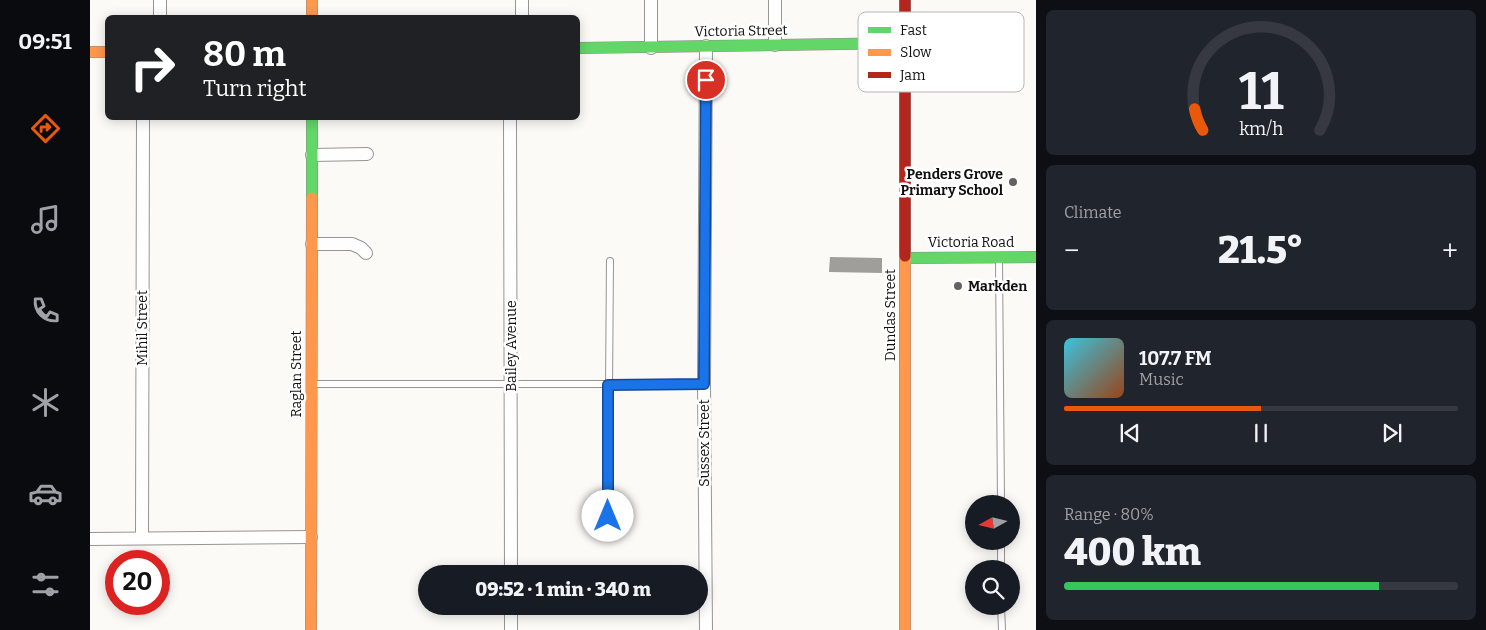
<!DOCTYPE html>
<html lang="en">
<head>
<meta charset="utf-8">
<style>
  :root { --surface:#171b24; --page:#20242c; --text:#f1f3f6; --muted:#9ea1a6; --line:#363941; --accent:#ea580c }
  body { margin:0; font-family:Bitter,serif; background:var(--page); color:var(--text); height:100vh; display:flex; flex-direction:column; font-size:19px; white-space:nowrap }
  * { box-sizing:border-box; margin:0 }
  p { font-size:16px; color:var(--muted) }
  .icon { flex:none; width:28px; height:28px; fill:none; stroke:currentColor; stroke-width:2; stroke-linecap:round; stroke-linejoin:round }
  .map { position:relative; flex:1; overflow:hidden }
  .side { display:flex; flex-direction:column; gap:10px; padding:10px; background:#0d0f14; width:450px }
  .side>* { flex:none }
  .banner { position:absolute; left:15px; top:15px; width:475px; height:105px; border-radius:8px; box-shadow:0 2px 12px #0003; background:#202124; color:#fff; overflow:hidden }
  .needle { width:32px; rotate:262deg }
  .tools { position:absolute; left:875px; top:495px; display:grid; gap:10px }
  .tools a { display:grid; place-items:center; width:55px; height:55px; border-radius:50%; background:var(--surface); box-shadow:0 2px 12px #0003; font-size:25px }
  .speed { position:absolute; left:15px; top:550px; display:flex; gap:10px; font-size:25px; font-weight:700; text-align:center }
  .speed>* { display:grid; place-content:center; width:65px; height:65px; border-radius:50%; background:var(--surface); box-shadow:0 2px 12px #0003; line-height:1 }
  .speed .limit { border:8px solid #d22; background:#fff; color:#111 }
  .pin { position:absolute; display:grid; place-items:center; width:42px; height:42px; color:#fff; margin:-21px; border:2px solid #fff; border-radius:50%; box-shadow:0 1px 5px #0007 }
  .me { position:absolute; width:55px; margin:-28px; rotate:0deg; stroke-linejoin:round; filter:drop-shadow(0 0 4px #0008) }
  .turn { display:flex; align-items:center; gap:18px; height:105px; padding:0 15px; font-size:22px }
  .turn .icon { width:65px; height:65px; stroke-width:2.5 }
  .turn b { display:block; font-size:35px; line-height:42px }
  .big { font-size:38px; font-weight:800; line-height:1.1 }
  .side .tile { flex:1; display:flex; flex-direction:column; justify-content:center; gap:8px; min-width:0; padding:0 18px; border-radius:8px; background:var(--page) }
  .side .dial { align-items:center; gap:0 }
  .dial svg { height:130px; overflow:visible; fill:none; stroke:var(--line); stroke-width:7; stroke-linecap:round; text-anchor:middle }
  .dial text { fill:var(--text); stroke:none }
  .song { display:flex; align-items:center; gap:15px }
  .cover { width:60px; height:60px; border-radius:8px; background:linear-gradient(135deg,hsl(190 70% 55%),hsl(20 70% 35%)) }
  .played { height:5px; border-radius:2px; background:linear-gradient(90deg,var(--accent) 50%,var(--line) 50%) }
  .keys { display:flex; justify-content:space-around; direction:ltr }
  .heat { display:flex; justify-content:space-between; align-items:center; font-size:28px; direction:ltr }
  .charge { height:8px; border-radius:4px; background:linear-gradient(90deg,#34c759 80%,var(--line) 0) }
  .trip { position:absolute; left:328px; top:565px; width:290px; height:50px; border-radius:25px; background:var(--surface); box-shadow:0 2px 12px #0003; font-weight:800; line-height:50px; text-align:center }
  main { display:flex; flex:1; min-height:0 }
  .menu { display:flex; flex-direction:column; width:90px; justify-content:space-around; align-items:center; background:#090b0e; color:var(--muted) }
  .menu .icon { width:35px; height:35px }
  .menu .on { color:var(--accent) }
  .menu b { font-size:22px; color:var(--text) }
  .map>svg:first-child { display:block }
  .building { fill:#a09e9b }
  .lines { fill:none; stroke-linecap:round; stroke-linejoin:round }
  .lane-casing { stroke:#969594; stroke-width:8 }
  .street-casing { stroke:#969594; stroke-width:14 }
  .fast-casing { stroke:#8d8c8a; stroke-width:12 }
  .slow-casing { stroke:#8d8c8a; stroke-width:12 }
  .jam-casing { stroke:#8d8c8a; stroke-width:12 }
  .lane { stroke:#fffefe; stroke-width:6 }
  .street { stroke:#fffefe; stroke-width:12 }
  .fast { stroke:#63d668; stroke-width:11 }
  .slow { stroke:#ff974d; stroke-width:11 }
  .jam { stroke:#b3261e; stroke-width:11 }
  .route-casing { stroke:#114b97; stroke-width:12 }
  .route { stroke:#1a73e8; stroke-width:9 }
  .poi-dot { fill:#636260; stroke:#fff; stroke-width:2 }
  .labels { text-anchor:middle; dominant-baseline:central; stroke-width:5; stroke-linejoin:round; paint-order:stroke }
  .street-label { font-size:14px; fill:#101010; stroke:#fff }
  .poi-label { font-size:14px; font-weight:bold; fill:#101010; stroke:#fff; text-anchor:end }
  .key { fill:#fff; stroke:#b7b7b7; stroke-width:1 }
  .key-label { font-size:14px; fill:#101010 }
</style>
</head>
<body>
<main>
<nav class="menu">
<b>09:51</b>
<svg class="icon on" aria-label="directions" viewBox="0 0 24 24"><path d="M12 3l9 9-9 9-9-9zM9 14v-3h6M13 9l2 2-2 2"/></svg>
<svg class="icon" aria-label="music" viewBox="0 0 24 24"><path d="M9 18V5l10-2v13"/><circle cx="6" cy="18" r="3"/><circle cx="16" cy="16" r="3"/></svg>
<svg class="icon" aria-label="phone" viewBox="0 0 24 24"><path d="M5 4h4l2 5-3 2q2 4 5 5l2-3 5 2v4C11 20 4 13 5 4z"/></svg>
<svg class="icon" aria-label="climate" viewBox="0 0 24 24"><path d="M12 3v18M4 7l16 10M4 17L20 7"/></svg>
<svg class="icon" aria-label="car" viewBox="0 0 24 24"><path d="M5 17H2v-5l4-1 3-4h7l3 4 3 1v5h-3M9 17h6M6 11h13"/><circle cx="7" cy="17" r="2"/><circle cx="17" cy="17" r="2"/></svg>
<svg class="icon" aria-label="filters" viewBox="0 0 24 24"><path d="M4 7h16M4 17h16"/><circle cx="9" cy="7" r="2"/><circle cx="15" cy="17" r="2"/></svg>
</nav>
<div class="map">
<svg width="946" height="630" viewBox="0 0 946 630">
  <rect width="100%" height="100%" fill="#fcfaf6"/>
  <path class="building" d="M740,257L792,258V273L739,272Z"/>
  <g class="lines">
    <defs>
      <g id="lane">
        <path d="M909,258L911,504"/>
        <path d="M223,384H614"/>
        <path d="M518,516L520,261"/>
        <path d="M911,541V569"/>
        <path d="M911,606L912,630"/>
      </g>
      <g id="street">
        <path d="M70,0V18"/>
        <path d="M432,0V18"/>
        <path d="M561,0V48"/>
        <path d="M685,0V45"/>
        <path d="M420,118L421,574"/>
        <path d="M222,155L277,154"/>
        <path d="M222,244H262L271,248L276,253"/>
        <path d="M52,538L53,118"/>
        <path d="M0,539L221,537"/>
        <path d="M421,606V630"/>
        <path d="M616,630L614,384L616,46"/>
      </g>
      <g id="fast">
        <path d="M488,48L815,43"/>
        <path d="M222,198V118"/>
        <path d="M815,258L946,257"/>
      </g>
      <g id="slow">
        <path d="M222,0V18"/>
        <path d="M0,52H18"/>
        <path d="M815,256V630"/>
        <path d="M221,630L222,198"/>
      </g>
      <path id="jam" d="M815,0V256"/>
    </defs>
    <use href="#lane" class="lane-casing"/>
    <use href="#street" class="street-casing"/>
    <use href="#fast" class="fast-casing"/>
    <use href="#slow" class="slow-casing"/>
    <use href="#jam" class="jam-casing"/>
    <use href="#lane" class="lane"/>
    <use href="#street" class="street"/>
    <use href="#fast" class="fast"/>
    <use href="#slow" class="slow"/>
    <use href="#jam" class="jam"/>
  </g>
  <g class="lines">
    <defs>
      <path id="route" d="M518,516V385L614,384L616,80"/>
    </defs>
    <use href="#route" class="route-casing"/>
    <use href="#route" class="route"/>
  </g>
  <g class="poi-dot">
    <circle cx="923" cy="182" r="5"/>
    <circle cx="868" cy="286" r="5"/>
  </g>
  <g class="labels">
    <g class="street-label">
      <text transform="translate(651 31) rotate(-1)">Victoria Street</text>
      <text x="881" y="242">Victoria Road</text>
      <text transform="translate(800 315) rotate(-90)">Dundas Street</text>
      <text transform="translate(52 328) rotate(-90)">Mihil Street</text>
      <text transform="translate(421 346) rotate(-90)">Bailey Avenue</text>
      <text transform="translate(206 374) rotate(-90)">Raglan Street</text>
      <text transform="translate(614 443) rotate(-90)">Sussex Street</text>
    </g>
    <g class="poi-label">
      <text x="913" y="174">Penders Grove<tspan x="913" dy="16">Primary School</tspan></text>
      <text x="878" y="286" text-anchor="start">Markden</text>
    </g>
  </g>
  <rect x="768" y="12" width="166" height="80" rx="8" class="key"/>
  <rect x="778" y="27" width="23" height="6" fill="#63d668"/>
  <rect x="778" y="49" width="23" height="7" fill="#ff974d"/>
  <rect x="778" y="72" width="23" height="6" fill="#b3261e"/>
  <g class="key-label">
    <text x="810" y="35">Fast</text>
    <text x="810" y="57">Slow</text>
    <text x="810" y="80">Jam</text>
  </g>
</svg>
<div class="tools">
<a><svg class="needle" viewBox="-14 -14 28 28"><path d="M0-13l5 13h-10z" fill="#e53935"/><path d="M0 13l5-13h-10z" fill="#9ea1a6"/></svg></a>
<a><svg class="icon" aria-label="search" viewBox="0 0 24 24"><circle cx="10" cy="10" r="6"/><path d="M15 15l6 6"/></svg></a>
</div>
<div class="speed"><div class="limit">20</div></div>
<div class="pin" style="left:616px;top:80px;background:#d93025"><svg class="icon" aria-label="arrive" viewBox="0 0 24 24"><path d="M6 21V4h12l-3 4 3 4H6"/></svg></div>
<svg class="me" style="left:518px;top:516px" viewBox="-20 -20 40 40"><circle r="19" fill="#fff"/><path d="M0-13L10 11 0 6-10 11z" fill="#1a73e8"/></svg>
<div class="trip">09:52 · 1 min · 340 m</div>
<div class="banner">
<div class="turn"><svg class="icon" aria-label="right" viewBox="0 0 24 24"><path d="M7 20v-9h11M14 6l5 5-5 5"/></svg><div><b>80 m</b>Turn right</div></div>
</div>
</div>
<section class="side">
<div class="tile dial"><svg viewBox="0 0 100 80">
<path d="M14 69A42 42 0 1 1 86 69"/>
<path d="M14 69A42 42 0 0 1 9 56" stroke="#ea580c"/>
<text x="50" y="56" font-size="32" font-weight="700">11</text>
<text x="50" y="72" font-size="11">km/h</text>
</svg></div>
<div class="tile"><p>Climate</p>
<div class="heat"><a>−</a><b class="big">21.5°</b><a>+</a></div>
</div>
<div class="tile">
<div class="song"><i class="cover"></i><div><b>107.7 FM</b><p>Music</p></div></div>
<div class="played"></div>
<div class="keys"><svg class="icon" aria-label="previous" viewBox="0 0 24 24"><path d="M18 5L8 12l10 7zM5 5v14"/></svg><svg class="icon" aria-label="pause" viewBox="0 0 24 24"><path d="M8 5v14M16 5v14"/></svg><svg class="icon" aria-label="next" viewBox="0 0 24 24"><path d="M6 5l10 7-10 7zM19 5v14"/></svg></div>
</div>
<div class="tile"><p>Range · 80%</p><b class="big">400 km</b><div class="charge"></div></div>
</section>
</main>
</body>
</html>
